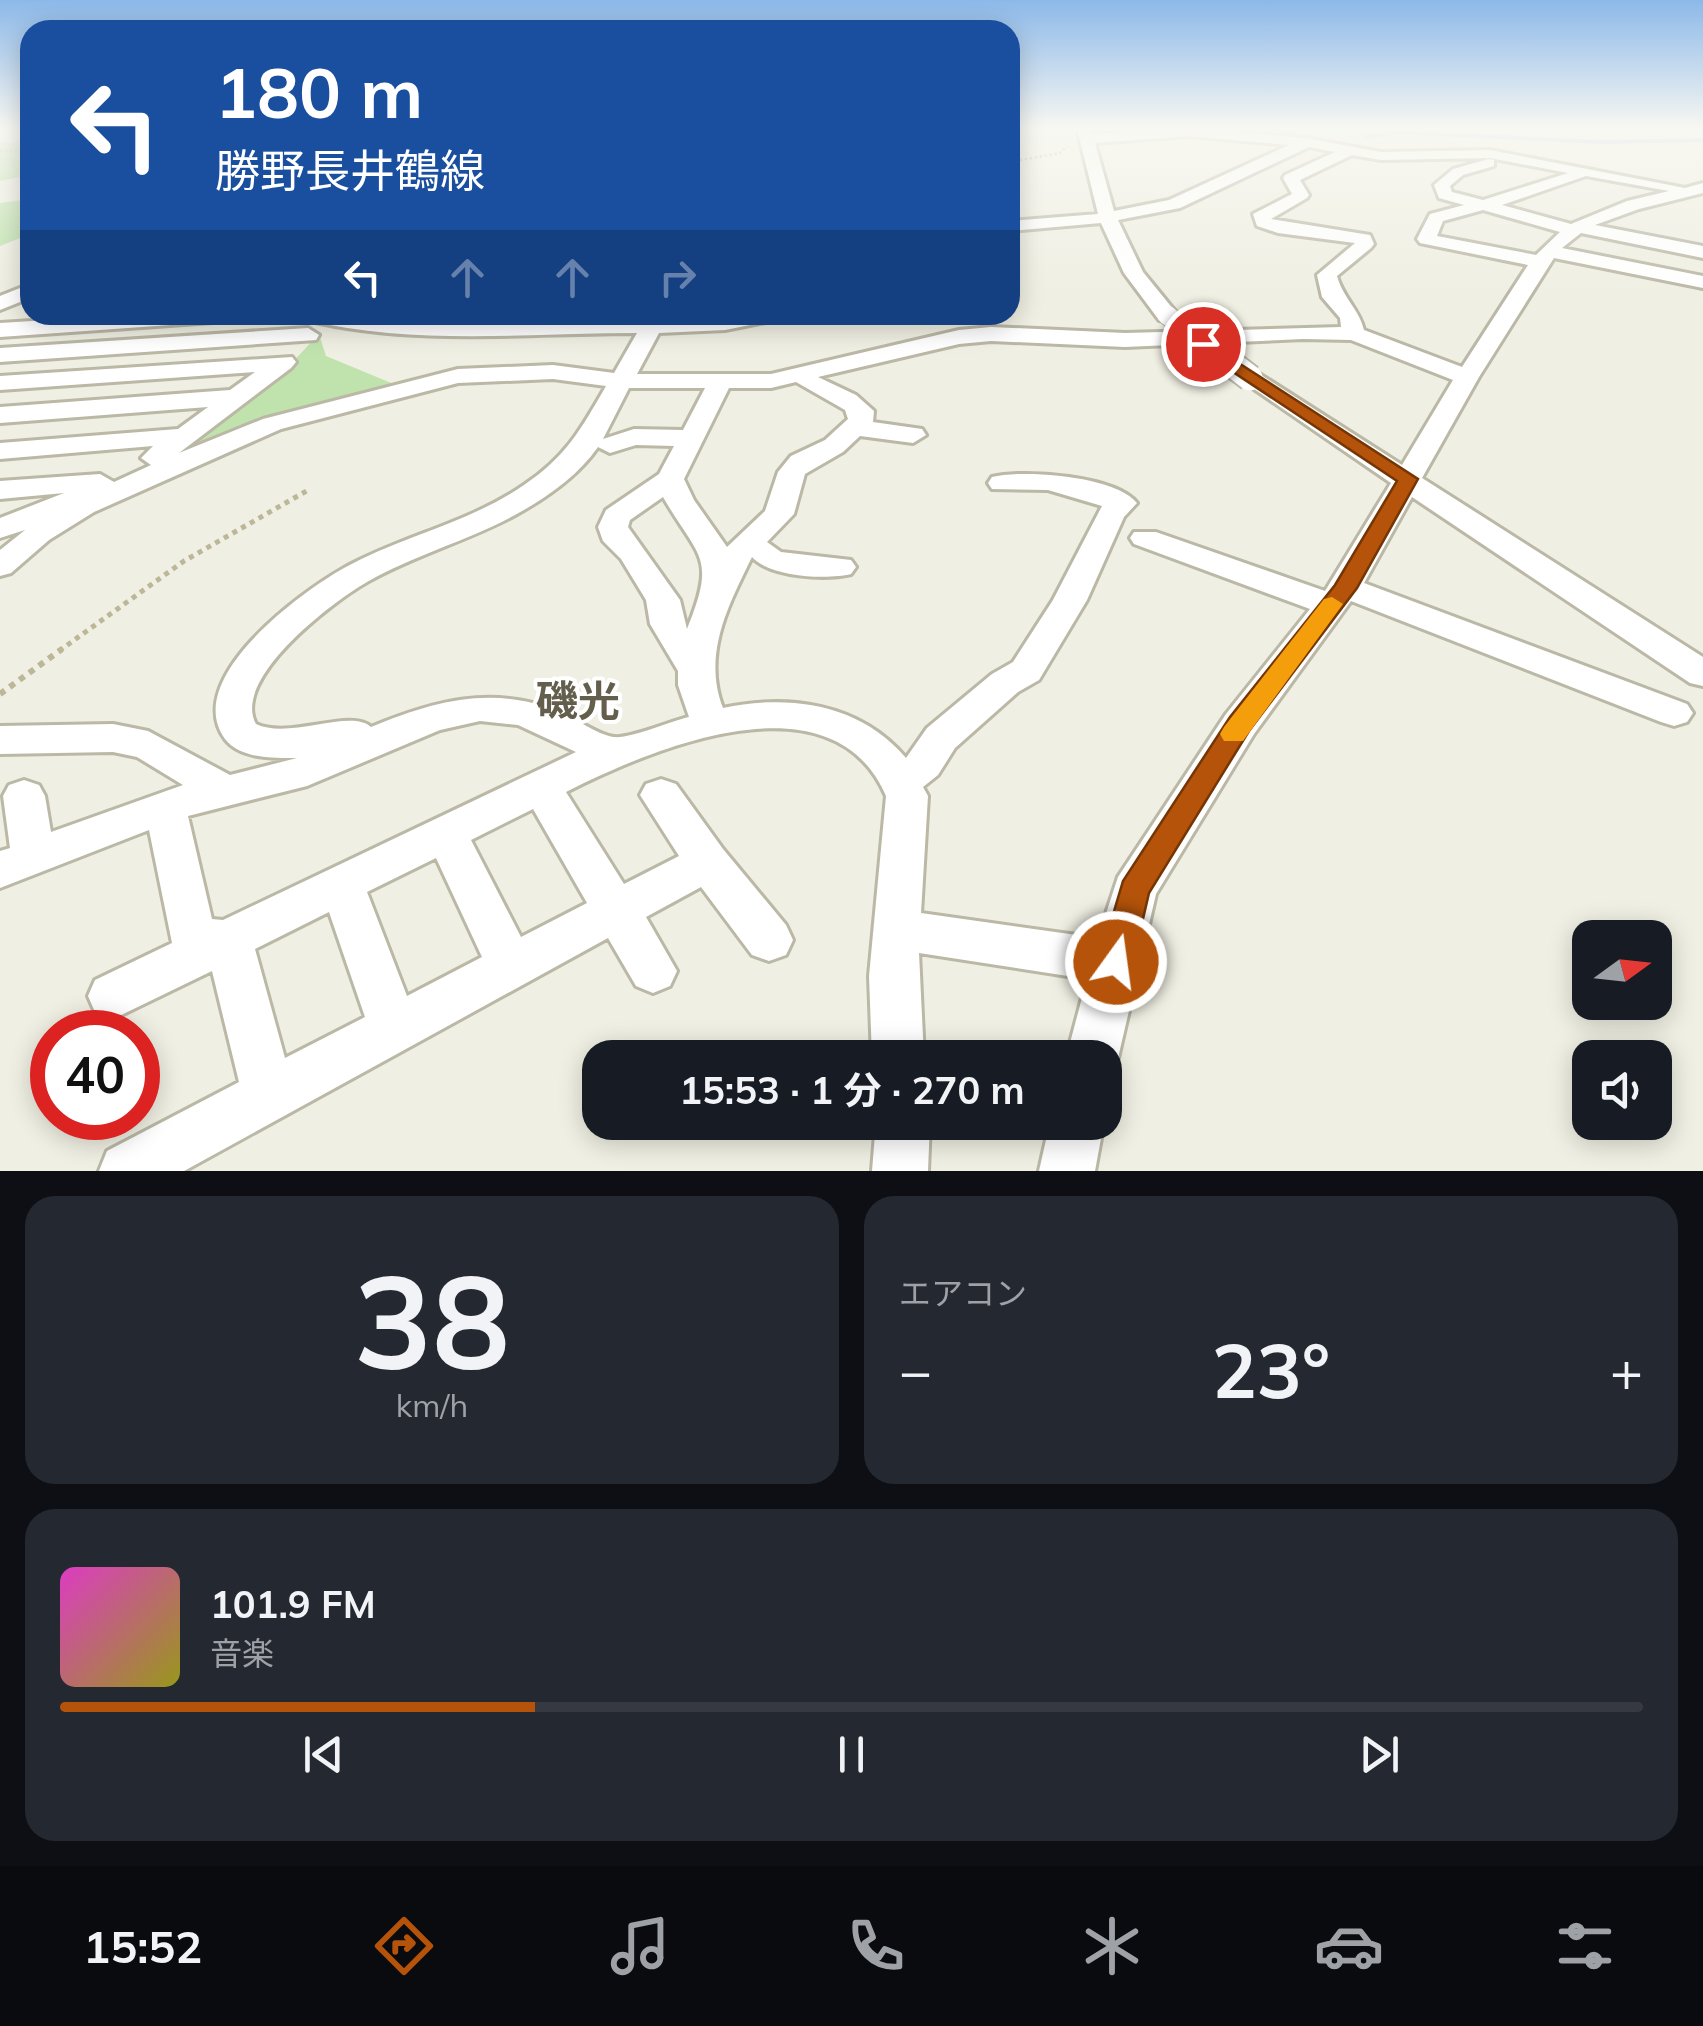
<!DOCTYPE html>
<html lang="ja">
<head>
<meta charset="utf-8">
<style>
  :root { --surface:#171b24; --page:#242831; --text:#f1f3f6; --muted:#9ea1a6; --line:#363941; --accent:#b45309 }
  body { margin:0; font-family:Mulish,"Noto Sans JP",sans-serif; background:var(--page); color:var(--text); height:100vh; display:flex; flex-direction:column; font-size:38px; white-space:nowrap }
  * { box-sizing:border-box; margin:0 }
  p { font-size:32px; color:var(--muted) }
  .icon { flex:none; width:55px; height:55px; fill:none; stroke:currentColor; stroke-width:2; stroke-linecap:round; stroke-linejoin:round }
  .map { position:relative; height:1171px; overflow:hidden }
  .side { display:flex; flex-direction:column; gap:25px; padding:25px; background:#0d0f14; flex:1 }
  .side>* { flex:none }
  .guide { position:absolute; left:20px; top:20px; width:1000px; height:305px; border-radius:30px; box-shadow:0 5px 25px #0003; background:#1a4fa0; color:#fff; overflow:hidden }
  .needle { width:65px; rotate:75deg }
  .controls { position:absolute; left:1572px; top:920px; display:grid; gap:20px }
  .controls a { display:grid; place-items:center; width:100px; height:100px; border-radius:20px; background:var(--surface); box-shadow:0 5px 25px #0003; font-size:50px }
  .speed { position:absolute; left:30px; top:1010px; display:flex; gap:20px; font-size:50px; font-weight:700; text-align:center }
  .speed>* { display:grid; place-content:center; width:130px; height:130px; border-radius:50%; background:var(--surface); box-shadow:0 5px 25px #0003; line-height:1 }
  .speed .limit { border:15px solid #d22; background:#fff; color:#111 }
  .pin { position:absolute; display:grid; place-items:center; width:85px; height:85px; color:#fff; margin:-42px; border:5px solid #fff; border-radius:50%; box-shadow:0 2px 10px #0007 }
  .me { position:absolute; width:110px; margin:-55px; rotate:14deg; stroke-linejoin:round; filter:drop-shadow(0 0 8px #0008) }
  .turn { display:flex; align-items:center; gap:35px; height:210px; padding:0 30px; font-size:45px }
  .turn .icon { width:130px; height:130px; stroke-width:2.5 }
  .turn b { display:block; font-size:70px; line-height:85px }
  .lanes { display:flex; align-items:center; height:95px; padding:0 30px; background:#0003; justify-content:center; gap:50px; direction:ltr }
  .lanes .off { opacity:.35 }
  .big { font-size:75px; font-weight:700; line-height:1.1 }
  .side .widget { flex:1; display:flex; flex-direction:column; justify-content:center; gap:15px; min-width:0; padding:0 35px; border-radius:30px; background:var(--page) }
  .side .dial { align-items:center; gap:0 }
  .dial b { font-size:130px; line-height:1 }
  .song { display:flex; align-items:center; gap:30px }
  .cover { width:120px; height:120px; border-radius:15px; background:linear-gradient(135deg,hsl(310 70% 55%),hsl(60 70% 35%)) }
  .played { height:10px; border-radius:5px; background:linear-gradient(90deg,var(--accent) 30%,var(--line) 30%) }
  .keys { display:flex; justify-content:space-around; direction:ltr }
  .heat { display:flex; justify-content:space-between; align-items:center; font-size:55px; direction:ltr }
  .side .tiles { flex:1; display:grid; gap:25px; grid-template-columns:1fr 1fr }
  .widget:last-child { grid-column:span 2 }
  .trip { position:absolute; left:582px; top:1040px; width:540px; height:100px; border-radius:30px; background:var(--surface); box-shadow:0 5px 25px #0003; font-weight:700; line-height:100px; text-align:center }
  .tabs { display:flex; height:160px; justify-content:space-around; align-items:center; background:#090b0e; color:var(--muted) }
  .tabs .icon { width:70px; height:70px }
  .tabs .on { color:var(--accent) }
  .tabs b { font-size:45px; color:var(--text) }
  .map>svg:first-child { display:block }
  .green { fill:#c0e3ad }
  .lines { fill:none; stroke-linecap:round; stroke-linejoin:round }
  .stream { stroke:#a2beeb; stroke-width:4 }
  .minor-casing { stroke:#bbb8a6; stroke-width:6 }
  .path-far2 { stroke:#bcb798; stroke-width:2.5; stroke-dasharray:2.5 2.5; stroke-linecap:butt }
  .path-far1 { stroke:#bcb798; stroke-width:5; stroke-dasharray:5 5; stroke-linecap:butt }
  .path { stroke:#bcb798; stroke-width:6; stroke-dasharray:6 6; stroke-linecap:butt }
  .minor { fill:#fff; fill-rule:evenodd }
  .minor-bridge-far1-casing { stroke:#bbb8a6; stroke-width:21; stroke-linecap:butt }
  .minor-bridge-casing { stroke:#bbb8a6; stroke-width:29; stroke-linecap:butt }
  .minor-bridge-far1 { stroke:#fff; stroke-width:19 }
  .minor-bridge { stroke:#fff; stroke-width:25 }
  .route { fill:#b45309; stroke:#753606; stroke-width:2.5 }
  .slow { fill:#f59e0b }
  .labels { text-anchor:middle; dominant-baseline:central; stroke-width:8; stroke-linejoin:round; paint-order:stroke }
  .quarter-label { font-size:42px; font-weight:bold; fill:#645f4c; stroke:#fff }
</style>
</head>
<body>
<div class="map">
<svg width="1703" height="1171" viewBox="0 0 1703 1171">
  <rect width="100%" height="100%" fill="#f0efe3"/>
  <g class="green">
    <path d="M0,142L30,143V175L0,181Z"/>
    <path d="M30,199V234L0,246V203Z"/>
    <path d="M319,334L326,356L396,385L263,422L149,469L285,370Z"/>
  </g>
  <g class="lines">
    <g class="stream">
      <path d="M1274,128L1294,132"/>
      <path d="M1366,137L1395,132L1602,142L1703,140"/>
    </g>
    <defs>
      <g id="minor">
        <path d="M1077,128H1091L1092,134L1188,128L1306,138L1381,152L1490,150L1685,188L1703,183V193L1639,209L1595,225L1703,246V258L1581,233L1562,248L1703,276V288L1554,258L1479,377L1422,478L1703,657V686L1690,683L1412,497L1364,583L1687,704L1693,713L1687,722L1674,726L1661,722L1351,601L1254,734L1156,894L1118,1058L1110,1076L1105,1078V1058H1066L1087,979L919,953L924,1058H872L869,976L886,796C832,671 651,749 566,792L624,884L679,856L640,795L646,784L661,779L676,784L723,849L786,925L793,940L786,955L769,961L752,955L701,887L646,917L677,971L670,986L653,993L636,986L608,938L184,1171H99L107,1151L239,1082L212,971L113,1019L95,1012L88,996L95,980L172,943L149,830L0,888V851L10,848L3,796L9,785L24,780L39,785L45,796L51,832L183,785L137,757L113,752L0,754V726L113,724L148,731L230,775L297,758C274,758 240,759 225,739C182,680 298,594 344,568C402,536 469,523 524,485C567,456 581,429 606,386L553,379L458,383L281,429L94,512L49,540L11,573L0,576V550L25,530L0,538V518L64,493L0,499V481L100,474L114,482L151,465L141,458L153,446L0,459V443L178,429L208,407L0,423V407L230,390L255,372L0,390V376L292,357L296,362L291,368L179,453L263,419L458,369L553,365L614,373L637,333C528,333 414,346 307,320L304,315L492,322L778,315L775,320L725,330L659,333L637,374H771L959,330L991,327L1125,333L1341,327L1340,318L1322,297L1317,275L1355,243L1278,233L1257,226L1253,214L1292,194L1283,178L1285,175L1335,152L1309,147L1180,208L1118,220L1143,272L1178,315L1167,321L1159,320L1124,273L1101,223L1010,231V221L1098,214ZM1188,136L1289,145L1169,200L1114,211L1095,143ZM1352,155L1381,160L1490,158L1568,173L1483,200L1452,192L1450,186L1463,175L1494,166V160L1489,159L1453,169L1434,185L1439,198L1464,205L1430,214L1417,239L1420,243L1528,265L1462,367L1364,330C1359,309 1343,298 1337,276L1371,248L1374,244L1370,235L1271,219L1307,198L1309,195L1300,180ZM1586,176L1669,191L1627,201L1571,224L1502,205ZM1483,210L1560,232L1536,255L1437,236L1443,221ZM1303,339L1351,340L1453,380L1402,465L1258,373L1250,371L1238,378L1391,483L1325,591L1156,532H1134L1130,538L1134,544L1310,609L1226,714L1118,877L1098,938L921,913L928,796L923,787L938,775L955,748L1018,692L1039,680L1087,600L1124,517L1137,503C1116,476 1024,469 992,477L988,483L992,489L1048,490L1102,506L1053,600L1013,662L992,674L927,728L906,758C860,703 788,694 723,708C702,654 729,604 752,557C770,577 826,580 851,574L856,567L851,560L781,552L767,542L794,514L805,474L843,452L860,436L913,443L926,435L922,429L873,422L874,411L856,395L818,377L959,344L991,341L1125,347ZM796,382L845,410L848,419L825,440L791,456L778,472L765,511L727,547L694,500L684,479L729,388H771ZM629,388H705L683,430L634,429L603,439ZM636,445L674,446L659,474L606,510L598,527L603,541L621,559L646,600L650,624L678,671V685L689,717C671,721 630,739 614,737C597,735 574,717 558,711C492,685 434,701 371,727C351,708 289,740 256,724C231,679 332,602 367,582C414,555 467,541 515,515C546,498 578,476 598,447L610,453ZM663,497C699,559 717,555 687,629L680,600L628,527L630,520ZM480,721L518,725L576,752L223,920L212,919L188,816L307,786L440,730ZM533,809L587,903L521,937L471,840ZM436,858L482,957L407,996L367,892ZM329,912L365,1017L285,1058L255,949Z"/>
        <path d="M30,284V298L0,310V296Z"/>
        <path d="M129,315H238L227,321L0,337V323Z"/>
        <path d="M308,328L319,335L316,340L0,362V348Z"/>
        <path d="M876,1122H930L928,1171H872Z"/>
        <path d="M1050,1122H1104L1095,1171H1039Z"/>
      </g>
    </defs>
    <use href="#minor" class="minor-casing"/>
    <g class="path-far2">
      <path d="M0,151L30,152"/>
      <path d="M1010,162L1060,153L1067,146"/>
    </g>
    <path class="path-far1" d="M59,651L184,561L310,489"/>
    <path class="path" d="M0,694L62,649"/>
    <use href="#minor" class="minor"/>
    <defs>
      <path id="minor-bridge-far1" d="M1167,315L1185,329"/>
      <path id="minor-bridge" d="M1182,326L1250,378"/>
    </defs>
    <use href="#minor-bridge-far1" class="minor-bridge-far1-casing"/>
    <use href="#minor-bridge" class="minor-bridge-casing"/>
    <use href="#minor-bridge-far1" class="minor-bridge-far1"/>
    <use href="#minor-bridge" class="minor-bridge"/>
  </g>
  <linearGradient id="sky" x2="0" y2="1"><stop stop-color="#8cb8e9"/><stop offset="0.44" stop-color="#f8f8f2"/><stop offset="1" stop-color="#f8f8f2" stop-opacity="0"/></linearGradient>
  <rect width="1703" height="292" fill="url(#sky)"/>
  <path class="route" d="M1203,340L1418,479L1357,588L1249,731L1149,893L1133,962L1128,973L1116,977L1104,973L1099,962L1123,881L1230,717L1335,585L1397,481L1197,348V341Z"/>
  <path class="slow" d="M1332,597L1343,604L1243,741H1224L1220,734L1224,727L1324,599Z"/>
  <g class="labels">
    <g class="quarter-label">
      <text x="578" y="700">磯光</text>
    </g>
  </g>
</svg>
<div class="controls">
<a><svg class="needle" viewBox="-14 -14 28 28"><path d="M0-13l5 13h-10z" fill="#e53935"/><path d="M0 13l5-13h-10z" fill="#9ea1a6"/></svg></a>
<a><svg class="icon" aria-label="sound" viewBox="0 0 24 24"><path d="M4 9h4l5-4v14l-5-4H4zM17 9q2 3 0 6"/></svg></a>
</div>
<div class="speed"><div class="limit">40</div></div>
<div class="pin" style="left:1203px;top:344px;background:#d93025"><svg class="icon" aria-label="arrive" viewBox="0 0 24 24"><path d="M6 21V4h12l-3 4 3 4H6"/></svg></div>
<svg class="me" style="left:1116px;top:962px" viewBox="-20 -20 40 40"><circle r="17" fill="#b45309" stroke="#fff" stroke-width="3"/><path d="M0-11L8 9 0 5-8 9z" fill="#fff"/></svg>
<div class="trip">15:53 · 1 分 · 270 m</div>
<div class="guide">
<div class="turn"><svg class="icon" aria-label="left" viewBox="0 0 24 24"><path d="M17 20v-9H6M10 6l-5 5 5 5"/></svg><div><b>180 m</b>勝野長井鶴線</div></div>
<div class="lanes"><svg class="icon" aria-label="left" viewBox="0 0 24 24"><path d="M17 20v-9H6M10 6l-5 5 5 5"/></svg><svg class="icon off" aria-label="ahead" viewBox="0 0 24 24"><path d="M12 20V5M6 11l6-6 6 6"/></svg><svg class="icon off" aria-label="ahead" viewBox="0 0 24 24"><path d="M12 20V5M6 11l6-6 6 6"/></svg><svg class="icon off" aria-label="right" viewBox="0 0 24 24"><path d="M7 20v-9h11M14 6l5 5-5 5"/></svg></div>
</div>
</div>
<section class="side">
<div class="tiles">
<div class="widget dial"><b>38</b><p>km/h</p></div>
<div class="widget"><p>エアコン</p>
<div class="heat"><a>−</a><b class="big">23°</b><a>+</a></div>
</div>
<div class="widget">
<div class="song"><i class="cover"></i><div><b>101.9 FM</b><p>音楽</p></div></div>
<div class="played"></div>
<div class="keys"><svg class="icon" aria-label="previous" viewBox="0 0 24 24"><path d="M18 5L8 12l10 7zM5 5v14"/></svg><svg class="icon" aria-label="pause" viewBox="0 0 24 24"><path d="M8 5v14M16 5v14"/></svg><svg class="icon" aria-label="next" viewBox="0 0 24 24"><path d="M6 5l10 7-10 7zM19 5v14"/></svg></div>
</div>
</div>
</section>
<nav class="tabs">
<b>15:52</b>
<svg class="icon on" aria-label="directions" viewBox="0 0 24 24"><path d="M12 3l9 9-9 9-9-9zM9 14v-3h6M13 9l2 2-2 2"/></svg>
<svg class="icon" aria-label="music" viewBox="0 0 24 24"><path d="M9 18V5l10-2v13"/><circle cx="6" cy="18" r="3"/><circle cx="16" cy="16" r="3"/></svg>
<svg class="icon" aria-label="phone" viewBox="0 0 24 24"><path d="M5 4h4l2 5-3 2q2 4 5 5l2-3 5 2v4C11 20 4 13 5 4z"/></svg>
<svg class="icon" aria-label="climate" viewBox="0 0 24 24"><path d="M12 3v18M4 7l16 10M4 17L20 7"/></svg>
<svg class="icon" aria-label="car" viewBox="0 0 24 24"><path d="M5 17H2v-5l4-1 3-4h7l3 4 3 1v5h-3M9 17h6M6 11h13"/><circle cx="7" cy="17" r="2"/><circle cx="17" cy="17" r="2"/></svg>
<svg class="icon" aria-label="filters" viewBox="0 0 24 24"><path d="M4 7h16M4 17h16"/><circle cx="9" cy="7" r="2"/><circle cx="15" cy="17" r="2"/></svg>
</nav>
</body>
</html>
